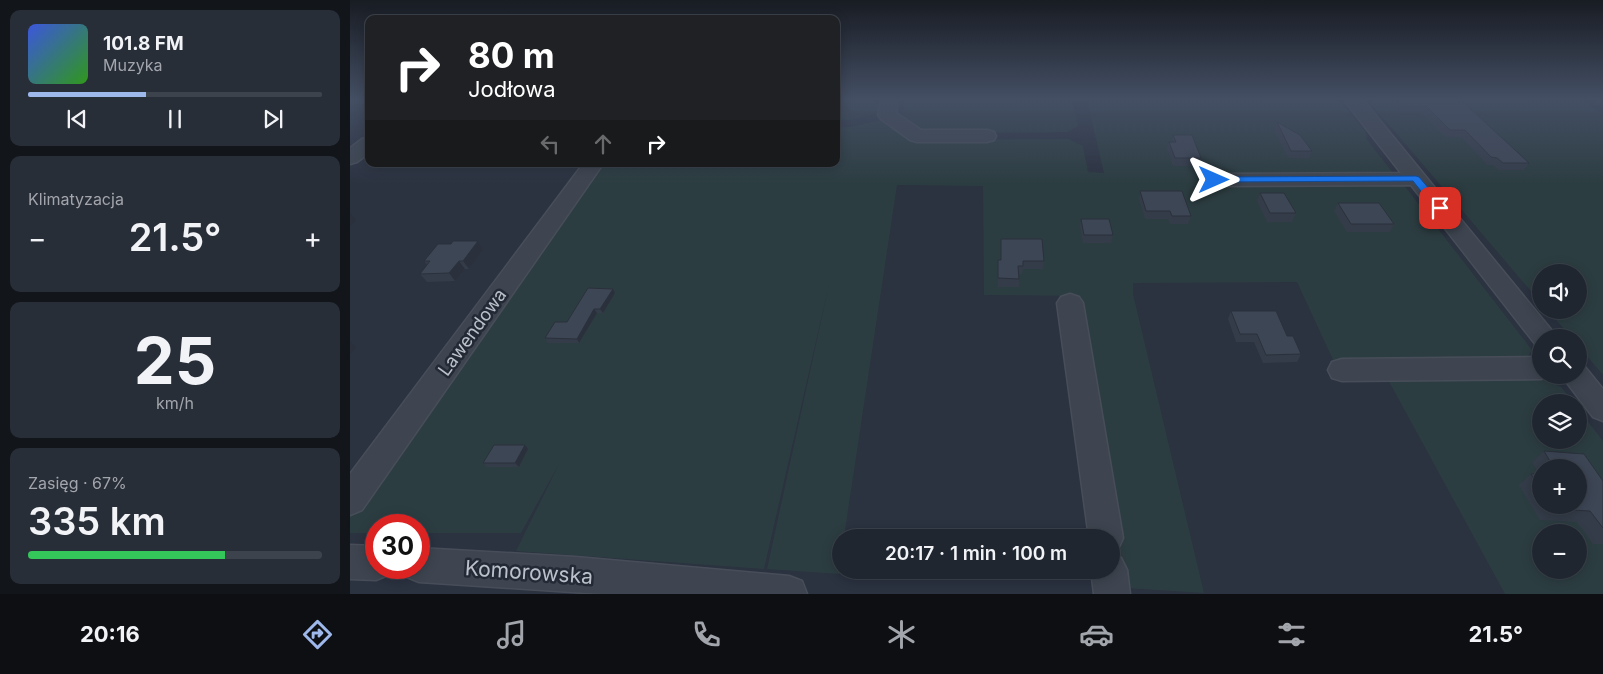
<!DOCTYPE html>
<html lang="pl">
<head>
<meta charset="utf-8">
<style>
  :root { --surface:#202630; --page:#282e38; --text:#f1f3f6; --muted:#a2a5ab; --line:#3d434c; --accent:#9fb8ec }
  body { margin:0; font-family:Inter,sans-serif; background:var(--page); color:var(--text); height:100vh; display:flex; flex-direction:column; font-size:19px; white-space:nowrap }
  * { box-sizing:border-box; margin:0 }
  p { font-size:16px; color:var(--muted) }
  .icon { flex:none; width:28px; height:28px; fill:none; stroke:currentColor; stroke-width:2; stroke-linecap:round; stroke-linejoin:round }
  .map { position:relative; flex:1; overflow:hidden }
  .side { display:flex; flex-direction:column; gap:10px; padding:10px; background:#12151a; width:350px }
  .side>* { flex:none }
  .guide { position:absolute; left:15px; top:15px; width:475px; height:152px; border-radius:10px; box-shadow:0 2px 12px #0003,0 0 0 1px var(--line); background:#202124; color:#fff; overflow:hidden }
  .fabs { position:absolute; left:1182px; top:264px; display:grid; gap:10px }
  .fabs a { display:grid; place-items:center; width:55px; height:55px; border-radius:50%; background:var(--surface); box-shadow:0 2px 12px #0003,0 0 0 1px var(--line); font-size:25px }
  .speed { position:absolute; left:15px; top:514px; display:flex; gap:10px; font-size:25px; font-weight:700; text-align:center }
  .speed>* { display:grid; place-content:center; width:65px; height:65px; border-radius:50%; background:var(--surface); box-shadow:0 2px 12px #0003,0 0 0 1px var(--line); line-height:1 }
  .speed .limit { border:8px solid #d22; background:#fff; color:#111 }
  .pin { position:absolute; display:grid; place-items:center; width:42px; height:42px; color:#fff; margin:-21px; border-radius:10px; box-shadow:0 2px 8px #0006 }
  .me { position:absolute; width:55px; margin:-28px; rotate:90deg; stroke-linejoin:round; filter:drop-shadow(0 0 4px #0008) }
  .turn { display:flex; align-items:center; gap:18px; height:105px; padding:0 20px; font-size:22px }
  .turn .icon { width:65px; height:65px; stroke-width:2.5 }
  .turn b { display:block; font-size:35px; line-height:42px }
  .lanes { display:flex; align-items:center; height:48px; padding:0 20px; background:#0003; justify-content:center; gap:25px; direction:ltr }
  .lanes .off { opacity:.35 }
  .big { font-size:38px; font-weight:600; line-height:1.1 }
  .side .card { flex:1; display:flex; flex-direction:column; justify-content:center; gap:8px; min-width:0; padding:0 18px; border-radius:10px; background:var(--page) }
  .side .dial { align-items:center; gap:0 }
  .dial b { font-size:65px; line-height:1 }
  .song { display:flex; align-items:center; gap:15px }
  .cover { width:60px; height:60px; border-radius:8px; background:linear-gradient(135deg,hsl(230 70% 55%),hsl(110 70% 35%)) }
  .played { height:5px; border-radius:2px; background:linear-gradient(90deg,var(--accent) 40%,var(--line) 40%) }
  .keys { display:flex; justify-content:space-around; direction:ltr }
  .heat { display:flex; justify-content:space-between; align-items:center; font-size:28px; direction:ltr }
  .charge { height:8px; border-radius:4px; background:linear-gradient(90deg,#34c759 67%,var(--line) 0) }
  .trip { position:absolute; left:482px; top:529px; width:288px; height:50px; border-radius:25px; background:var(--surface); box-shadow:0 2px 12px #0003,0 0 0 1px var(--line); font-weight:600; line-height:50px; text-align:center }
  .tab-bar { display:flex; height:80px; justify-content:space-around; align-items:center; background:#0d0f13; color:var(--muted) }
  .tab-bar .icon { width:35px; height:35px }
  .tab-bar .current { color:var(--accent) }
  .tab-bar b { font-size:22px; color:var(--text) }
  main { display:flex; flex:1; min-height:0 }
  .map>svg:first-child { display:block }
  .green { fill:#2c3d41; fill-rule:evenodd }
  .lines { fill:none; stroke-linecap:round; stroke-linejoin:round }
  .minor-casing { stroke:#484e59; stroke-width:3 }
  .minor { fill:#3e4550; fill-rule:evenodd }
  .wall { fill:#343c49; fill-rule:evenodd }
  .shaded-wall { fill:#2b313c }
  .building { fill:#3d4655; stroke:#2b313c }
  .route { fill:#1a73e8; stroke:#114b97 }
  .labels { text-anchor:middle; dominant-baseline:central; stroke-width:5; stroke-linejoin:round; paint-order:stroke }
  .street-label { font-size:18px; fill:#bbc0ca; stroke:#232a35 }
  .near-street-label { font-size:21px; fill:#bbc0ca; stroke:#232a35 }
</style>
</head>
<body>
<main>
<section class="side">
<div class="card">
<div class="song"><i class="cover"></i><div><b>101.8 FM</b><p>Muzyka</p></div></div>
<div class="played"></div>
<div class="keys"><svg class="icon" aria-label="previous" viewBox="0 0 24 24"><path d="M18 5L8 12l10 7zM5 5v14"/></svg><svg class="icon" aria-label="pause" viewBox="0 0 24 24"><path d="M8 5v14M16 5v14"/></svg><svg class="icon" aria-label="next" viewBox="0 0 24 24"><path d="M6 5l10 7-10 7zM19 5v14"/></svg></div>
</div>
<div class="card"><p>Klimatyzacja</p>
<div class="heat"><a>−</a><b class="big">21.5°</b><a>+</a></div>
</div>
<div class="card dial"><b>25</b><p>km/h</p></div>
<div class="card"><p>Zasięg · 67%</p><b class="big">335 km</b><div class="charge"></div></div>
</section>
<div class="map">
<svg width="1253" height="594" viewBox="0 0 1253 594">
  <rect width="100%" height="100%" fill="#2b3240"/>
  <g class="green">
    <path d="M486,100H528L527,104H534L532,112L499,120H486Z"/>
    <path d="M555,100H722L728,126L717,132L582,133L564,129L552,120Z"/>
    <path d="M737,100H989L1015,131L1017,140L1043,173H854L858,186L1054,185L1182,350L1176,361L984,362L947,282L783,283V294L854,593L776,588L729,296L634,295L633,186L547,185L494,537L491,538L489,574L417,569L480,280L414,569L166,551L209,464L171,533H69V525H26V533H0V515L249,164H486V127H500L531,120L561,140L718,139L733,146L738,172L754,173Z"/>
    <path d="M1018,100H1233L1253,115V375L1229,347V338L1221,337L1197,310H1229V272H1191V303Z"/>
    <path d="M1186,375L1211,387L1223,402H1191V440H1229V410L1253,441V594H1155L1036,376ZM1191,468H1229V505H1191ZM1191,532H1229V570H1191Z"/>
  </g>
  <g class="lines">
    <defs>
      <g id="minor">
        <path d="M531,100H549L546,113L571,130H637L644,132L646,136L644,140L637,142H567L560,140L531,119L528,115Z"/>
        <path d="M994,100H1013L1208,338H1191V347L1186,345L1061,185L864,186L857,184L854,180L857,176L864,174L1051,173Z"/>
        <path d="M19,137V153L7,162L0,164V148L12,139Z"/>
        <path d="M233,164H253L12,510L0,515V474Z"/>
        <path d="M720,294L729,297L733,303L773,538L768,549L761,552V538H739L707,303L711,297Z"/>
        <path d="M1191,357V375H1201L1191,379L992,381L982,378L978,370L982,362L992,359Z"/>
        <path d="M1229,365L1235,367L1253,389V421L1243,417L1211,375H1229Z"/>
        <path d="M0,545L26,546V568H42L38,575L26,580L0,579Z"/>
        <path d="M69,548L226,557L439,576L452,581L457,594H252L69,582L57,577L53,568H69Z"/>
        <path d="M761,554L771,558L777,570L780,594H744L741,570H761Z"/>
      </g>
    </defs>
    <use href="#minor" class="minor-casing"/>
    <use href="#minor" class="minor"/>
  </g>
  <g class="wall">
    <path d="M3,100H19V104H5Z"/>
    <path d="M1036,100H1111L1179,163L1174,170H1148L1143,165H1137L1111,137H1096L1072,113H1048Z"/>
    <path d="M1242,100H1253V109Z"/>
    <path d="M927,122L962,151L959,159L938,158L924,130Z"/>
    <path d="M823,135L851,158L849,166H823L817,149L819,142H822Z"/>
    <path d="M790,191L841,216L838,224H820L818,219H795L789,199Z"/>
    <path d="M910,193L946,213L942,222H917L907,201Z"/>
    <path d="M988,203L1044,224L1040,232H997L984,211Z"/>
    <path d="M731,219L763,235L761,243H733L730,227Z"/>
    <path d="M651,239L694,261L693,269H673L672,274H669V287H648V260H651Z"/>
    <path d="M128,241L133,249L119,269H115L105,281L77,282L70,274L77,265L74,261L101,244Z"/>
    <path d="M265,293L253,313H247L229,343H198L195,338L217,322Z"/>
    <path d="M881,311L937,336L951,354L947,362L913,363L904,342H886L878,319Z"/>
    <path d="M175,445L178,449L169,467H137L133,463Z"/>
    <path d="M1194,451L1234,454L1253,481V544H1243L1227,522L1190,520L1169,485L1181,474H1189L1182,462ZM1191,468H1229V505H1191Z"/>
  </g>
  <g class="shaded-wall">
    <path d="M0,213L6,220L0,226Z"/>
    <path d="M128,241L133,249L119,269L113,261Z"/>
    <path d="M109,261L115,269L105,281L99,273Z"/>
    <path d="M263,289L265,293L253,313L250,309Z"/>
    <path d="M244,309L247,313L229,343L227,339Z"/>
    <path d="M0,341L6,347L0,354Z"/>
    <path d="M175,445L178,449L169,467L165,463Z"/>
  </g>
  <g class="building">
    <path d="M1046,100H1111L1179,163H1153L1147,158L1141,157L1115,130H1100L1076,106H1051Z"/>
    <path d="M927,122L950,135L962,151H941Z"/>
    <path d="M823,135H842L851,158H825L819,142H826Z"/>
    <path d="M790,191H832L841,216H822L820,211H796Z"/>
    <path d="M910,193H934L946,213H920Z"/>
    <path d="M988,203H1029L1044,224H1001Z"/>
    <path d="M731,219H759L763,235H734Z"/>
    <path d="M651,239H692L694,261H673V266H668L669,279L648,278V260H651Z"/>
    <path d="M103,241H128L113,261H109L99,273L70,274L80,261H74L88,244H101Z"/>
    <path d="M238,288L263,289L250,309H244L227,339L195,338L205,322H217Z"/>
    <path d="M881,311H926L937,336H943L951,354L916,355L907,334H890Z"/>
    <path d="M144,445H175L165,463H133Z"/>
    <path d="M1194,451L1234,454L1253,481V528L1240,511L1202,509L1200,505H1229V468H1204Z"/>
    <path d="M1181,474H1191V491Z"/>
  </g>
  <linearGradient id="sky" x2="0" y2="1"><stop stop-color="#181c23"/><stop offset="0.54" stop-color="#444f64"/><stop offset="1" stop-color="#444f64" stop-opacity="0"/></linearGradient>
  <rect width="1253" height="184" fill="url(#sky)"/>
  <path class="route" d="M1066,176L1069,177L1093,205V210H1086L1063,181L864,182L860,180L864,177Z"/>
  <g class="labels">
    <g class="street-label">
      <text transform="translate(122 332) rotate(-54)">Lawendowa</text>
    </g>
    <g class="near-street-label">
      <text transform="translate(179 572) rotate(4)">Komorowska</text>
    </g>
  </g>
</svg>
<div class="fabs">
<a><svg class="icon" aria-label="sound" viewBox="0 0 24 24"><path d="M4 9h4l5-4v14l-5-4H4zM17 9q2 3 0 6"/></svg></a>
<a><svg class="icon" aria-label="search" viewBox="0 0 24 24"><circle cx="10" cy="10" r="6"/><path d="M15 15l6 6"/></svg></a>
<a><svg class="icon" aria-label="layers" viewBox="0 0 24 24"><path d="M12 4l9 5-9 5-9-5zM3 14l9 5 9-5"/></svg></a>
<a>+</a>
<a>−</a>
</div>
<div class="speed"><div class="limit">30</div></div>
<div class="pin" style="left:1090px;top:208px;background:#d93025"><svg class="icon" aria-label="arrive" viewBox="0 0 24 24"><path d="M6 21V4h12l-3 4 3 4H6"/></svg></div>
<svg class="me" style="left:864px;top:180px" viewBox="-20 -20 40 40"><path d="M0-17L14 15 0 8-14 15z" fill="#1a73e8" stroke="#fff" stroke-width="4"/></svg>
<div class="trip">20:17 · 1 min · 100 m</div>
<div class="guide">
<div class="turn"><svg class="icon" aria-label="right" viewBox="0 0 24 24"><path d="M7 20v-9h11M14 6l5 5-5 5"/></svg><div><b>80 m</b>Jodłowa</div></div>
<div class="lanes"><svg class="icon off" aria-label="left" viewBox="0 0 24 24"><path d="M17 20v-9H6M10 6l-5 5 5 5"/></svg><svg class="icon off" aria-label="ahead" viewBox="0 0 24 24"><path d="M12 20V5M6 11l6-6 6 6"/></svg><svg class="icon" aria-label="right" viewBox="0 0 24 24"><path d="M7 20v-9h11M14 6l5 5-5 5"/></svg></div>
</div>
</div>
</main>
<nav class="tab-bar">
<b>20:16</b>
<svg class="icon current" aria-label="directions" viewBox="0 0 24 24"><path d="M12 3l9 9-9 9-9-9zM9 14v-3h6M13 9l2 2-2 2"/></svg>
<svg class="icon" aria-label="music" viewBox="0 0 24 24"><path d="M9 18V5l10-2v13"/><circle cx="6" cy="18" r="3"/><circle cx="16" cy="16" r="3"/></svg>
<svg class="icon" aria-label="phone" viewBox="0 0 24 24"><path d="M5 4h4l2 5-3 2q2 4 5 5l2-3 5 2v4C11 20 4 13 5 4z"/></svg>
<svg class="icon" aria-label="climate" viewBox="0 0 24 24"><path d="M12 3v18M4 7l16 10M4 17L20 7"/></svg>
<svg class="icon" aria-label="car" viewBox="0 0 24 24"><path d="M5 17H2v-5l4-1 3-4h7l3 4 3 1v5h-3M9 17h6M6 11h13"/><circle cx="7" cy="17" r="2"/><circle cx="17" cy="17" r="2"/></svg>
<svg class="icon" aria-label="filters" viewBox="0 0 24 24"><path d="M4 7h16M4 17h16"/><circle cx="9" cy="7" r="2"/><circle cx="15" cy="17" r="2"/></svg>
<b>21.5°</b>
</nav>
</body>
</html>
